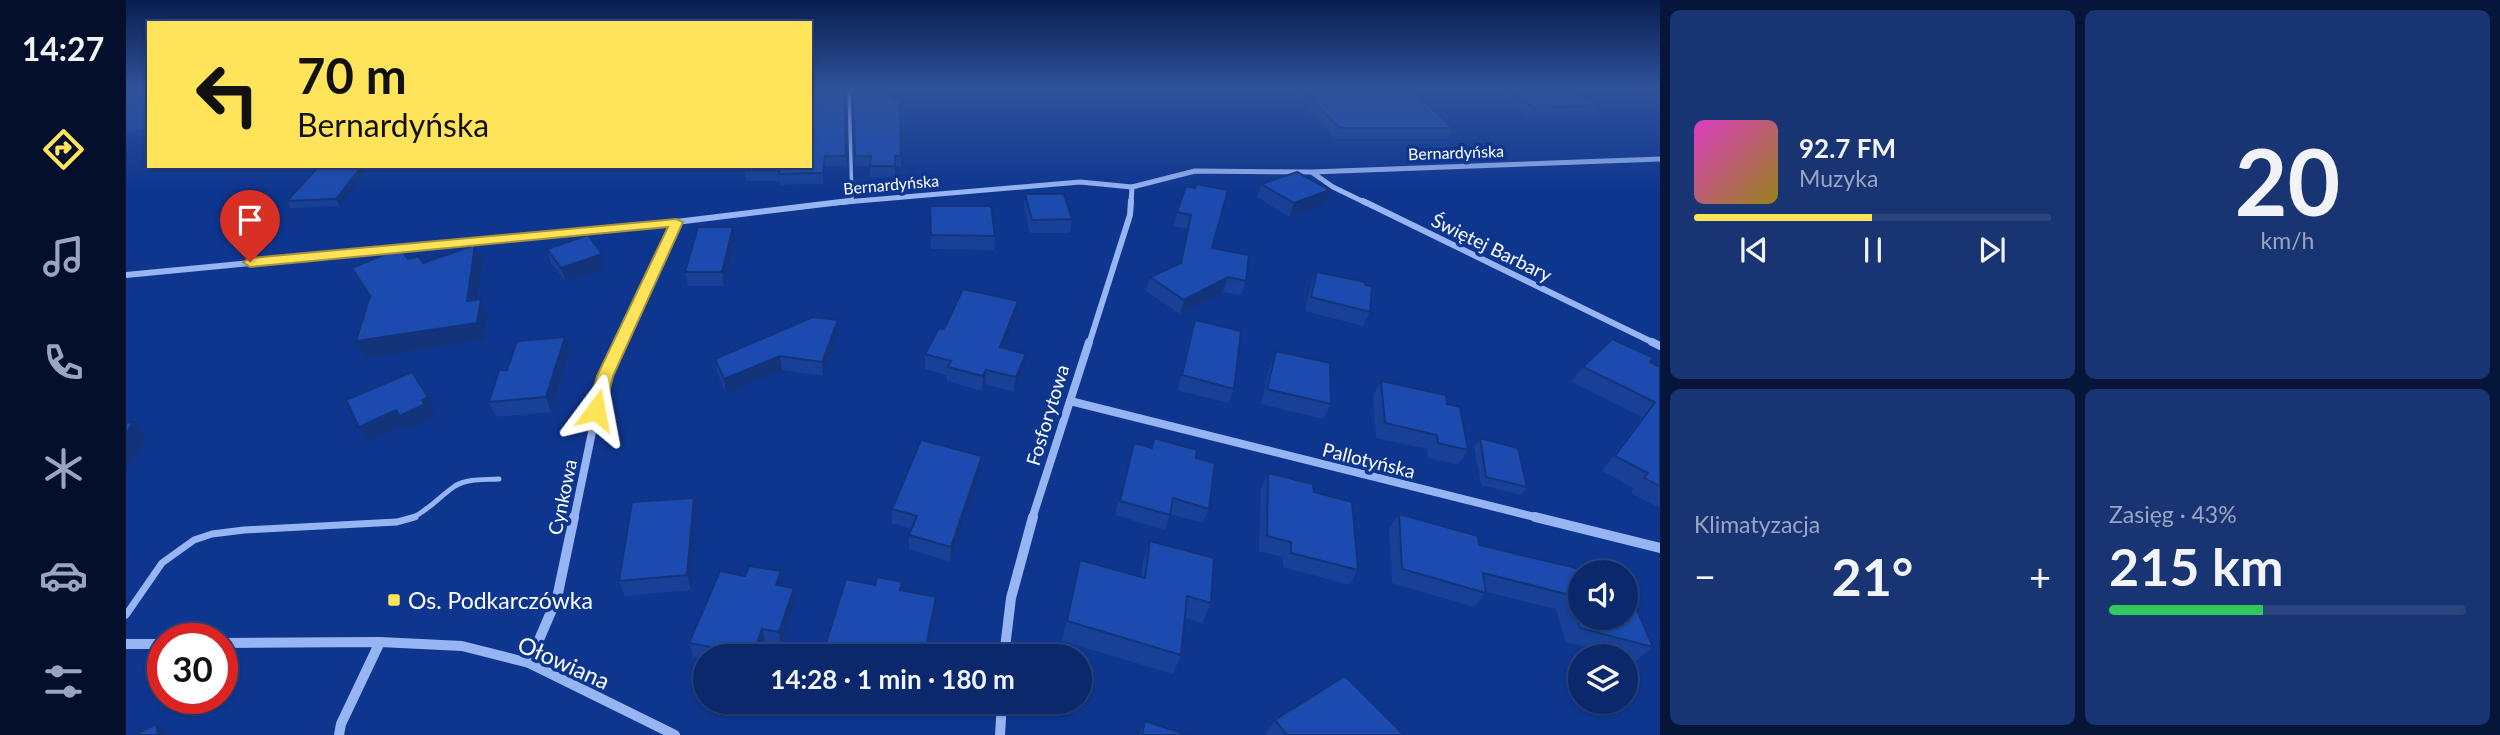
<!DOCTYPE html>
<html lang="pl">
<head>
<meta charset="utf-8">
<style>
  :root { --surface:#0a286b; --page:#183473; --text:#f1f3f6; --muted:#99a6c1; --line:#2a447e; --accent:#ffe459 }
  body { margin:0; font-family:Lato,sans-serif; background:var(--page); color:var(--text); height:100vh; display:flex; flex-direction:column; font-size:26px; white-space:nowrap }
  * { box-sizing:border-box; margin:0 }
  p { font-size:23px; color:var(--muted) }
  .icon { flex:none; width:38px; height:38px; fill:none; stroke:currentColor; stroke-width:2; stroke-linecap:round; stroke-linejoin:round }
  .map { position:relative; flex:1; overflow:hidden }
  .side { display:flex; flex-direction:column; gap:10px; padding:10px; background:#06163b; width:840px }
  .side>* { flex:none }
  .top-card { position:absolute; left:21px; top:21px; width:665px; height:147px; border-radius:0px; box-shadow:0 2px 5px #0004,0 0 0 2px var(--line); background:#ffe459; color:#111; overflow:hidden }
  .controls { position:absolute; left:1442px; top:560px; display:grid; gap:14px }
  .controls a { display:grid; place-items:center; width:70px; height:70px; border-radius:50%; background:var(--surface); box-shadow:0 2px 5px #0004,0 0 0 2px var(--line); font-size:35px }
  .speed { position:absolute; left:21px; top:623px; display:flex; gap:14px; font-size:35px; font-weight:700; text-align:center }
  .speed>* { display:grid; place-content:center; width:91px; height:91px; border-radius:50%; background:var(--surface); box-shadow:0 2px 5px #0004,0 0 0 2px var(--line); line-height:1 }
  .speed .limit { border:10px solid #d22; background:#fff; color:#111 }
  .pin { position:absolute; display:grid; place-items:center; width:60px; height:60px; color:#fff; margin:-72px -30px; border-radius:50% 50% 50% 0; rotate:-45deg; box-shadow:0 0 7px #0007 }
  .pin .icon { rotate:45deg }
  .me { position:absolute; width:77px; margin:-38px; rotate:13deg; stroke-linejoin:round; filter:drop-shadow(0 0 5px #0008) }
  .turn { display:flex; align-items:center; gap:24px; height:147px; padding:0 35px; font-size:32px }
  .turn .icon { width:91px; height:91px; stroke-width:2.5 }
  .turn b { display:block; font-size:49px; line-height:60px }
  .big { font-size:52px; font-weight:700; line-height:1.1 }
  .side .card { flex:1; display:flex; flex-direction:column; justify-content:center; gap:10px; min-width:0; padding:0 24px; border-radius:10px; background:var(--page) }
  .side .dial { align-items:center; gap:0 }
  .dial b { font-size:91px; line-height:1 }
  .song { display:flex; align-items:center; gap:21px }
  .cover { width:84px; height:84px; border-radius:10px; background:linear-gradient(135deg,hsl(310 70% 55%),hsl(50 70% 35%)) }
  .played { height:7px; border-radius:4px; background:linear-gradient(90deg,var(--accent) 50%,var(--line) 50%) }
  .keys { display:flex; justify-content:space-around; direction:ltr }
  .heat { display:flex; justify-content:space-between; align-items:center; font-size:38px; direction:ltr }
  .charge { height:10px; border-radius:5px; background:linear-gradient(90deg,#34c759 43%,var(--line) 0) }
  .side .tiles { flex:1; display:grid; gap:10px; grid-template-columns:repeat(2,1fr) }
  .trip { position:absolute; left:567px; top:644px; width:399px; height:70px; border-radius:35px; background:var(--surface); box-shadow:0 2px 5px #0004,0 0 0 2px var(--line); font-weight:700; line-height:70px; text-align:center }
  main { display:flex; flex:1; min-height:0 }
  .dock { display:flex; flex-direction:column; width:126px; justify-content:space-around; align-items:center; background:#04102b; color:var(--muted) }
  .dock .icon { width:49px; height:49px }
  .dock .selected { color:var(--accent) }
  .dock b { font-size:32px; color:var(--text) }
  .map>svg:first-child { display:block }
  .green { fill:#1646aa }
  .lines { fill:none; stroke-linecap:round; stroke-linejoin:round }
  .service-far2 { stroke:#97b5f3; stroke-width:3.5 }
  .service-far1 { stroke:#97b5f3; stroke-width:5 }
  .service { stroke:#97b5f3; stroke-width:7 }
  .minor-far3 { stroke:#97b5f3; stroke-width:5 }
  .minor-far2 { stroke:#97b5f3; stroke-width:6 }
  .minor-far1 { stroke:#97b5f3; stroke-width:8 }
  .minor { stroke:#97b5f3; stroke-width:10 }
  .wall { fill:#174096 }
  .shaded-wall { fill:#13347a }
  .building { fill:#1b4baf; stroke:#13347a; stroke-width:2 }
  .route { fill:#ffe459; stroke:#a6943a; stroke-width:2 }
  .poi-dot { fill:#ffe459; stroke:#0e368f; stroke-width:2.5 }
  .labels { text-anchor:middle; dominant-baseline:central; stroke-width:7; stroke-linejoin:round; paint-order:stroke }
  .far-street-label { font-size:16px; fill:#fff; stroke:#0e368f }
  .street-label { font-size:19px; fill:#fff; stroke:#0e368f }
  .near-poi-label { font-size:23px; fill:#fff; stroke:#0e368f; text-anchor:start }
  .near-street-label { font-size:23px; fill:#fff; stroke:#0e368f }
</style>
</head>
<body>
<main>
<nav class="dock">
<b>14:27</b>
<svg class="icon selected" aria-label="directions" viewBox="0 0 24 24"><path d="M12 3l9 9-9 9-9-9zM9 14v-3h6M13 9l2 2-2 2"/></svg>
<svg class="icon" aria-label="music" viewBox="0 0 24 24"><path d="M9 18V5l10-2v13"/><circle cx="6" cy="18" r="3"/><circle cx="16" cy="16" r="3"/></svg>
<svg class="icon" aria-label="phone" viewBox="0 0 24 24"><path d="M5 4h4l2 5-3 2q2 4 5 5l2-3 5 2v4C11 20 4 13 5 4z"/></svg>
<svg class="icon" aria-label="climate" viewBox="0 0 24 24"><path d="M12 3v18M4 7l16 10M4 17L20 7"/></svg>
<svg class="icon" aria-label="car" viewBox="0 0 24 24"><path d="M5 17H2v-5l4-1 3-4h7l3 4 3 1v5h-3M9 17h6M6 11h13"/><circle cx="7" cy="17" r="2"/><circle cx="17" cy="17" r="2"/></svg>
<svg class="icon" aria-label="filters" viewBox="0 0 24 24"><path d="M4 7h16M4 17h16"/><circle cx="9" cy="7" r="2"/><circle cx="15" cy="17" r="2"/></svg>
</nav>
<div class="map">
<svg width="1534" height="735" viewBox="0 0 1534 735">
  <rect width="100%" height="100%" fill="#0e368f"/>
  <path class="green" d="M0,89H23V128L0,132Z"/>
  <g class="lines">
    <path class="service-far2" d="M723,89L726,201"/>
    <path class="service-far1" d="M284,519C302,511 314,496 329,486C342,478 359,480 373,479"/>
    <path class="service" d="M0,615L36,563L68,540L86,534L118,530L271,522L289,517"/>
    <g class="minor-far3">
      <path d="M1187,173L1207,187L1240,203"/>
      <path d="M708,203L954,182L1006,187L1069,171L1186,172L1534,159"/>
      <path d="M1005,203L1006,187"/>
    </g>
    <g class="minor-far2">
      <path d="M1237,201L1530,344"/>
      <path d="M0,275L550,222L723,201"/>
      <path d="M494,344L550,222"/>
      <path d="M963,344L1004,215L1005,201"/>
    </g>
    <g class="minor-far1">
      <path d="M1526,342L1534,346"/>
      <path d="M944,401L1417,519"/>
      <path d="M448,519L476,384L495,342"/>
      <path d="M906,519L963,342"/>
    </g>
    <g class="minor">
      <path d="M1409,517L1534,548"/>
      <path d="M96,643L254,642L336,646L403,663L549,735"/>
      <path d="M0,644H37"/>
      <path d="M878,656L885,598L907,517"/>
      <path d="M403,663L431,598L448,517"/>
      <path d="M213,735L215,724L254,642"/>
      <path d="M874,735L876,702"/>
    </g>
  </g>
  <g class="wall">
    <path d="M719,89L721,166H699L697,184L654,185V181H620L619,170Z"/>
    <path d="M727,89L766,99L774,104L775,167L769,166V177H744V166H729Z"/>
    <path d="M1164,89H1285L1327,128L1322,139H1209Z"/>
    <path d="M1361,89H1443L1474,105L1468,114L1404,117Z"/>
    <path d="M193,166H244L214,206L165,208L161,201Z"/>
    <path d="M1135,184L1199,204L1163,217L1131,197Z"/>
    <path d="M1060,186L1086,248L1120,281L1115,295L1097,292L1054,314L1020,291L1024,277L1054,264L1061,229L1047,226Z"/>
    <path d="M899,194L946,219L944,233H904L898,208Z"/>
    <path d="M804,206L869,236L868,250L805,249Z"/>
    <path d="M609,241L598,286H562L559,272Z"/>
    <path d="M349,245L356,261L351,300L362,316L358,340L240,358L244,298L226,268L282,259L297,263Z"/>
    <path d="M421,249L480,268L440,282L425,263Z"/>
    <path d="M1191,272L1239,285L1244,312L1237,326L1179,311L1185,286Z"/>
    <path d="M891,315L878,348L898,368L888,392L859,384L856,391L821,381V375L799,369V354L818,329Z"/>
    <path d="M1069,320L1108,389L1102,403L1052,390L1064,335Z"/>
    <path d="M712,334L697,376L656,370L600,394L592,374L589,359Z"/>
    <path d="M439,337L444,352L425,412L370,417L363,402L381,370Z"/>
    <path d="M1150,351L1205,404L1197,419L1135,404L1144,366Z"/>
    <path d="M1524,362L1534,367V508L1505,493L1508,488L1476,471L1516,417L1446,382L1457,367Z"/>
    <path d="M1255,381L1321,404L1342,450L1332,465L1302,458L1301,449L1250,438L1247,396Z"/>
    <path d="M1028,438L1070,458L1083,509L1077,523L1044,514L1039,530L989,515L1008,443L1025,448Z"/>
    <path d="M1354,438L1401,487L1395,495L1355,485L1348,446Z"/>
    <path d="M856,456L855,471L824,562L783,549V535L786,529L766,523V509Z"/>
    <path d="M1142,473L1188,492L1232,570L1223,585L1157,567V557L1133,551L1135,488Z"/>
    <path d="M571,512L565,590L499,596L493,581Z"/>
    <path d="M1273,514L1353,545L1467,572L1527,647L1510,661L1500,658V656H1493L1440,642L1430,609L1360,592L1348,607L1266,583L1263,528Z"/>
    <path d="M1024,541L1085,603L1076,623L1059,618L1055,655L1047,674L936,641L954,560L1015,577L1017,562Z"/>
    <path d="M657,586L670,602L655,646L639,643L634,656H579V659L567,657L563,643Z"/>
    <path d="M1149,720L1278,735H1141L1140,733Z"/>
    <path d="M1019,721L1061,735H1013Z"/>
  </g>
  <g class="shaded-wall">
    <path d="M699,156V166L697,184V173Z"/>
    <path d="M236,166H244L214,206L210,199Z"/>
    <path d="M1204,190L1199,204L1163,217L1168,203Z"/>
    <path d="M607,227L609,241L598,286L596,272Z"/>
    <path d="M349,245L356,261L349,318L341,301Z"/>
    <path d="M476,254L480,268L440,282L435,268Z"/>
    <path d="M1102,277L1097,292L1054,314L1058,300Z"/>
    <path d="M355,299L362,316L358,340L240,358L230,341Z"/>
    <path d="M892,301L891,315L873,362L874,347Z"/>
    <path d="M712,320V334L697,376L696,362Z"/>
    <path d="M439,337L444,352L425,412L420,397Z"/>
    <path d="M900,354L898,368L888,392L890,377Z"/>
    <path d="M654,356L656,370L600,394L598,379Z"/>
    <path d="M860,370L859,384L856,391L857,376Z"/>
    <path d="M302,397L310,412L304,415L306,419L282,430L274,416L296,400Z"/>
    <path d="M270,410L279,425L243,441L233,427Z"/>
    <path d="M7,422L20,437L4,466L0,467V435Z"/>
    <path d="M856,456L855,471L824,562L825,547Z"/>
    <path d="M568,498L571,512L565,590L561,575Z"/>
    <path d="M655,571L657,586L650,585Z"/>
    <path d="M668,588L670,602L655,646L653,632Z"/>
    <path d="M810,597L809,617L801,656H798Z"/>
    <path d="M636,629L639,643L634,656H627Z"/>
    <path d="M30,724L44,735H32Z"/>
  </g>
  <g class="building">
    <path d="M684,89H718L720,156H699L697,173L653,174L654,170H619L620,166H684Z"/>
    <path d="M727,89H766V99H772L774,104L775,156H769V166H744L745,156H729Z"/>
    <path d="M1177,89H1285L1327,128H1213Z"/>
    <path d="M1380,89H1443L1474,105L1409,108Z"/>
    <path d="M193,166H236L210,199L161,201Z"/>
    <path d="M1171,172L1204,190L1168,203L1135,184Z"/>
    <path d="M1070,184L1102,190L1086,248L1123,255L1120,281L1102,277L1058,300L1024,277L1055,263L1065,215L1051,212L1060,186L1069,188Z"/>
    <path d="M899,194H938L946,219L906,220Z"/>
    <path d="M804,206H865L869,236L805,235Z"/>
    <path d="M572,227H607L596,272H559Z"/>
    <path d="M462,235L476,254L435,268L421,249Z"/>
    <path d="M349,245L341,301L355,299L351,323L230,341L244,296L226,268L274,248L282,259L292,256L297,263Z"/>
    <path d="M1191,272L1239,282V285L1246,286L1244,312L1185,297Z"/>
    <path d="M837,289L892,301L874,347L900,354L890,377L860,370L857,376L822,367L825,361L799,354L813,328L818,329Z"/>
    <path d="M687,317L712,320L696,362L654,356L598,379L589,359Z"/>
    <path d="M1069,320L1115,331L1108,389L1056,375Z"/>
    <path d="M439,337L420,397L363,402L373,370H381L391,341Z"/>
    <path d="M1486,339L1528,358L1524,362L1534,367V486L1518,478L1522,473L1489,456L1529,402L1457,367Z"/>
    <path d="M1150,351L1204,363L1205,404L1141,389Z"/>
    <path d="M286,372L302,397L296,400L299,404L274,416L270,410L233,427L220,400Z"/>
    <path d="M1255,381L1320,395L1321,404L1334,407L1342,450L1312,443L1311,435L1259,423Z"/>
    <path d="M7,422L0,435V423Z"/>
    <path d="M1028,438L1071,450L1070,458L1089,463L1083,509L1047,498L1044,515L994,501L1008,443L1026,448Z"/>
    <path d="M1354,438L1392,448L1401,487L1360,477Z"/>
    <path d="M795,440L856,456L825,547L783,535L791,516L766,509Z"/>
    <path d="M1142,473L1187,484L1188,492L1226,502L1232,570L1165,553V542L1141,536Z"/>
    <path d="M568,498L561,575L493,581L506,502Z"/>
    <path d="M1273,514L1352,536L1353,545L1467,572H1454V618H1500V584L1527,647L1454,628L1444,595L1357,573L1360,593L1276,569Z"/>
    <path d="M1024,541L1088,558L1085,603L1061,596L1055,655L941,621L954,560L1019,578Z"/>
    <path d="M623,566L655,571L650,585L668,588L653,632L636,629L627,655L563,643L594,571L619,576Z"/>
    <path d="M751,577L776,582L774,590L810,597L798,656H769L759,654L758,656H696L720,579L749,585Z"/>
    <path d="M1219,676L1278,735H1161L1149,720Z"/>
    <path d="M1019,721L1061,735H1016Z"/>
    <path d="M30,724L32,735H9Z"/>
  </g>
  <linearGradient id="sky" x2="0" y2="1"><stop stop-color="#081e4f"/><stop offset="0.46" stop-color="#30529b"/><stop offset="1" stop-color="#30529b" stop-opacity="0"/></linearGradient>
  <rect width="1534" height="192" fill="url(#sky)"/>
  <path class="route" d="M550,219L557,222L487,376L479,410L470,416L462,410L471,376L542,227L124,267L117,262L124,258Z"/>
  <rect class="poi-dot" x="261" y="593" width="14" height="14" rx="3.5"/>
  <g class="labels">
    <g class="far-street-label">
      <text transform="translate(1330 152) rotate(-2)">Bernardyńska</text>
      <text transform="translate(765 184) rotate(-5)">Bernardyńska</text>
    </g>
    <g class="street-label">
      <text transform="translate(1366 247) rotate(26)">Świętej Barbary</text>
      <text transform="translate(921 415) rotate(-73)">Fosforytowa</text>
      <text transform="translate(1243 460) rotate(14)">Pallotyńska</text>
      <text transform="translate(436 497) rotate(-78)">Cynkowa</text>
    </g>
    <g class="near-poi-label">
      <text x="282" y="600">Os. Podkarczówka</text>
    </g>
    <g class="near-street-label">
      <text transform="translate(438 662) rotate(24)">Ołowiana</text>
    </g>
  </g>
</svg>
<div class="controls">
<a><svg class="icon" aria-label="sound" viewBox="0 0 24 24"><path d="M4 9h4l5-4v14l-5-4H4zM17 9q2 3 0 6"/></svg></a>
<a><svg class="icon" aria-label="layers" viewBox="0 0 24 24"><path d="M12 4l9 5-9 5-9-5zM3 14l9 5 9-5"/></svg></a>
</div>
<div class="speed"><div class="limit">30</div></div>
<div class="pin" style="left:124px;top:262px;background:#d93025"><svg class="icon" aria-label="arrive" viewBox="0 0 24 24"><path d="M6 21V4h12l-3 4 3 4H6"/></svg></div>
<svg class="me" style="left:470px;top:410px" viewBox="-20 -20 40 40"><path d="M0-17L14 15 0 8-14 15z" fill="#ffe459" stroke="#fff" stroke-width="4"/></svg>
<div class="trip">14:28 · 1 min · 180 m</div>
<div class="top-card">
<div class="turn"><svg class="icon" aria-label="left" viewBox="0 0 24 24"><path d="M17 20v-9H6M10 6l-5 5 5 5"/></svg><div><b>70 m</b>Bernardyńska</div></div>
</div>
</div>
<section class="side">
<div class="tiles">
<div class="card">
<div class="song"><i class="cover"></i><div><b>92.7 FM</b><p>Muzyka</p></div></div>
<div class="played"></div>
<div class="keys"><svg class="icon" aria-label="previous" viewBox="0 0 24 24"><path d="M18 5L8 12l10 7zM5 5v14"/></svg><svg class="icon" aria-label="pause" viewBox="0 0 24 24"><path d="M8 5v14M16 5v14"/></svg><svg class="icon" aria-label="next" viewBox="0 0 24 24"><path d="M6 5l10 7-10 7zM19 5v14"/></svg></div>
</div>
<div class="card dial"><b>20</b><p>km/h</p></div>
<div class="card"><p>Klimatyzacja</p>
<div class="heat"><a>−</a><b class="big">21°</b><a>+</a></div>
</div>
<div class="card"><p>Zasięg · 43%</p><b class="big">215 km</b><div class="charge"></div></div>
</div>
</section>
</main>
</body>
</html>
